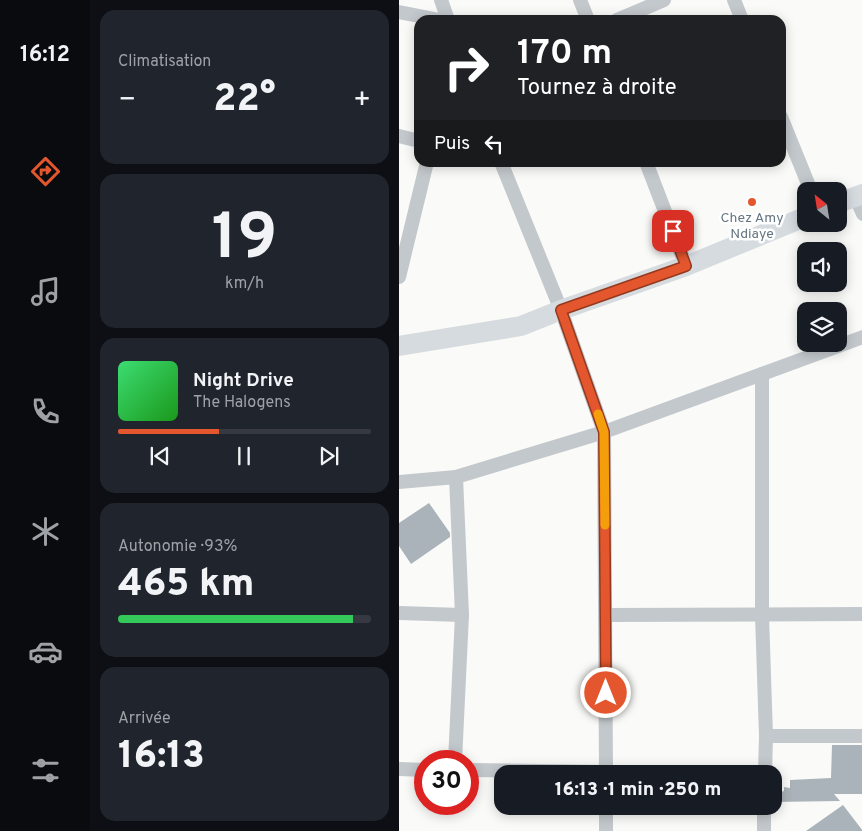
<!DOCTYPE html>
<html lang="fr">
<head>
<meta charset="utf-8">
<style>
  :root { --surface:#171b24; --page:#20242c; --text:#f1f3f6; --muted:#9ea1a6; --line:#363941; --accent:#e4572e }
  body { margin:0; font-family:Overpass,sans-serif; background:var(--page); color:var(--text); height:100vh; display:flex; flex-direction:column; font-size:19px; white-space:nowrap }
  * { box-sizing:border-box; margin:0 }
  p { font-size:16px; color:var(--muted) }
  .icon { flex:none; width:28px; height:28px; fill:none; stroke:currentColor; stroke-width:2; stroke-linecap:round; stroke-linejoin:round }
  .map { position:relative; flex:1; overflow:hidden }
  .details { display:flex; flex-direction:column; gap:10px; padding:10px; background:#0d0f14; width:309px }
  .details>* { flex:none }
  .banner { position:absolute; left:15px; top:15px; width:372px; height:152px; border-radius:15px; box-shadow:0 2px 12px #0003; background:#202124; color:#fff; overflow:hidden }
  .needle { width:32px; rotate:330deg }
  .tools { position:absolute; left:398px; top:182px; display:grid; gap:10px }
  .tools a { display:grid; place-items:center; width:50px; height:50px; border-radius:10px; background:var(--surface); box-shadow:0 2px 12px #0003; font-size:25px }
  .speed { position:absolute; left:15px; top:750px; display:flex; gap:10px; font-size:25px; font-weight:700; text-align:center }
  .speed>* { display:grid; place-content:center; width:65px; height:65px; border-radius:50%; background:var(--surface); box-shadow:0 2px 12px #0003; line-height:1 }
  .speed .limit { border:8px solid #d22; background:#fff; color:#111 }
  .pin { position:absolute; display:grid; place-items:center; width:42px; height:42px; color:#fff; margin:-21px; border-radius:10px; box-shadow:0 2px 8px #0006 }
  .me { position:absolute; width:55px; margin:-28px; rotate:0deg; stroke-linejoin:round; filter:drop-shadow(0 0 4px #0008) }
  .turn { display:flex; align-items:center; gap:18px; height:105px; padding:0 20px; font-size:22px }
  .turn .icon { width:65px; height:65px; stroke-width:2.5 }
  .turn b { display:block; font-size:35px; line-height:42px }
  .then { display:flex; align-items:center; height:48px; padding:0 20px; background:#0003; gap:10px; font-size:19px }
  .big { font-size:38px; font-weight:800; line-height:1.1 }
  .details .card { flex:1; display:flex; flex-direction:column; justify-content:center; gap:8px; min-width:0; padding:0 18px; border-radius:15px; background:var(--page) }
  .details .dial { align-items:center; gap:0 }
  .dial b { font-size:65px; line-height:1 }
  .song { display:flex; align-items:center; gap:15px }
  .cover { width:60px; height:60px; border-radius:8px; background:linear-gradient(135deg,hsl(140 70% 55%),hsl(120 70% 35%)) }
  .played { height:5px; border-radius:2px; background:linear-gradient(90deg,var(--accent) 40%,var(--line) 40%) }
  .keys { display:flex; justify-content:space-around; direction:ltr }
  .heat { display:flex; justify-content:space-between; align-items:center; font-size:28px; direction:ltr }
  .charge { height:8px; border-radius:4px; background:linear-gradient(90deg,#34c759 93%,var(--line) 0) }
  .trip { position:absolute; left:95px; top:765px; width:288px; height:50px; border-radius:15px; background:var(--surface); box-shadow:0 2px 12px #0003; font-weight:800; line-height:50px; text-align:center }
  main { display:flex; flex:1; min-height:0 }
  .menu { display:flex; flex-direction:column; width:90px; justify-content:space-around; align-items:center; background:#090b0e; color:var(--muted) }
  .menu .icon { width:35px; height:35px }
  .menu .active { color:var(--accent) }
  .menu b { font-size:22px; color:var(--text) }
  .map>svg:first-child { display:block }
  .building { fill:#aab3b9 }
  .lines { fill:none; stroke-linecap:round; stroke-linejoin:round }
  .street { stroke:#c3c8cc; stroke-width:14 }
  .secondary { stroke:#d6dbdf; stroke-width:20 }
  .route-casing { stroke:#94391e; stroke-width:12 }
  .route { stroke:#e4572e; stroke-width:9 }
  .slow { stroke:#f59e0b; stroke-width:9 }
  .poi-dot { fill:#e4572e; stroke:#fff; stroke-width:2 }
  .labels { text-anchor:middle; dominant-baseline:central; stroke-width:5; stroke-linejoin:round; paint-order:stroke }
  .poi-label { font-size:14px; fill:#657683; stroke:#fff }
</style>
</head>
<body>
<main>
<nav class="menu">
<b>16:12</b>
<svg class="icon active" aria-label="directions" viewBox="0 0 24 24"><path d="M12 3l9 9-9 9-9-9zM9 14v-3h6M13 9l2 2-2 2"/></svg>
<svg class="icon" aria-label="music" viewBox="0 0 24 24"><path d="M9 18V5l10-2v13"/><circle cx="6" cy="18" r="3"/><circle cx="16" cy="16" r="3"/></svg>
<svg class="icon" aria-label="phone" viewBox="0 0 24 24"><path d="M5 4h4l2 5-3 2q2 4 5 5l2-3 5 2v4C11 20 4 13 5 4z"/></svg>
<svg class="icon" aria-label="climate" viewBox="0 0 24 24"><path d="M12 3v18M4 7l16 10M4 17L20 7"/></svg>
<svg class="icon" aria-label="car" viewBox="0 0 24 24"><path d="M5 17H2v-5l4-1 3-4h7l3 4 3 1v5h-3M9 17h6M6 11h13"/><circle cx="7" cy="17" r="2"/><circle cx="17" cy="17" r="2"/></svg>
<svg class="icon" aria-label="filters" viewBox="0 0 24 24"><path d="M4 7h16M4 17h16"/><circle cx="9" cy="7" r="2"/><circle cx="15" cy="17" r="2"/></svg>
</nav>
<section class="details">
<div class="card"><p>Climatisation</p>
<div class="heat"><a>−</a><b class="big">22°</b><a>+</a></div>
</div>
<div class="card dial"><b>19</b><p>km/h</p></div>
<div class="card">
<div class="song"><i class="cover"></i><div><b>Night Drive</b><p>The Halogens</p></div></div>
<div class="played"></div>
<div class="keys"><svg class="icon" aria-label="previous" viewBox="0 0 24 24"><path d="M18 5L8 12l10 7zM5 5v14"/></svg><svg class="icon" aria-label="pause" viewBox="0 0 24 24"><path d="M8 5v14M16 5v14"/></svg><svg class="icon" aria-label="next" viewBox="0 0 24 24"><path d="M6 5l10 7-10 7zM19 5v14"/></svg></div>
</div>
<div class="card"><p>Autonomie · 93%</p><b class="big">465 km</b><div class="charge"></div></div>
<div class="card"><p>Arrivée</p><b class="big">16:13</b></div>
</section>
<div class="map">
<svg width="464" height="831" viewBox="0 0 464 831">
  <rect width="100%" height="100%" fill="#fafaf8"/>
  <g class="building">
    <path d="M30,503L51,533V537L12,564L0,546V523Z"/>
    <path d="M433,745H464V794H435L441,801L374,802V795L385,791V787L391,788V780L432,778Z"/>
    <path d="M444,805L464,831H407Z"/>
  </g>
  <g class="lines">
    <g class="street">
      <path d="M42,0L49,20"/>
      <path d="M181,0L189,20"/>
      <path d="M335,0L343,20"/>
      <path d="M0,12L41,20"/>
      <path d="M218,20L265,0"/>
      <path d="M382,117L412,191"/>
      <path d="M0,136L20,141"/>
      <path d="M102,162L162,310L205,432L207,774"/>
      <path d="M247,162L287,266"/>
      <path d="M456,196L464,214"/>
      <path d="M0,277L28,162"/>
      <path d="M363,374V615L367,736L366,774"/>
      <path d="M0,482L57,477L205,432L464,337"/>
      <path d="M0,613L63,615"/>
      <path d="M207,615L464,614"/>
      <path d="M367,736H464"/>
      <path d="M56,761L63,615L57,477"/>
      <path d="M0,769L26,770"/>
      <path d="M69,770L207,772"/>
      <path d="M207,806V831"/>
      <path d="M365,831V806"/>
    </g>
    <g class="secondary">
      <path d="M439,203L464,194"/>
      <path d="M0,346L122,326L162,310L287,266L406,217"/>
    </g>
  </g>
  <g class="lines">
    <defs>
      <path id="route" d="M207,693L205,432L162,310L287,266L274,231"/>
    </defs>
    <use href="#route" class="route-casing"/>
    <use href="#route" class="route"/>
    <path class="slow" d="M199,414L205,432L206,525"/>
  </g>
  <circle class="poi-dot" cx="353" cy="202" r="5"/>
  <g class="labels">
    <g class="poi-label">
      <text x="353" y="218">Chez Amy<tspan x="353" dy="16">Ndiaye</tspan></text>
    </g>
  </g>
</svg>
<div class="tools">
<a><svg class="needle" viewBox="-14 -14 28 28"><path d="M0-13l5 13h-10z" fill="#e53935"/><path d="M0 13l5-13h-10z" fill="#9ea1a6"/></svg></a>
<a><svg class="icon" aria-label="sound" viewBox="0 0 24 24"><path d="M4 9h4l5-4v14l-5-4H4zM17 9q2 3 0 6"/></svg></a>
<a><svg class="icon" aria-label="layers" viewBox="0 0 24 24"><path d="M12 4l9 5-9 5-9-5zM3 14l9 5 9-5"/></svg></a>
</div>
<div class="speed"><div class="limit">30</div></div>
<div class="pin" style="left:274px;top:231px;background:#d93025"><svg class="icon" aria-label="arrive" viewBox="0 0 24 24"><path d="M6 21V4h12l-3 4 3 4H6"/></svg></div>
<svg class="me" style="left:207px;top:693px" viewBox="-20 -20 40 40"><circle r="17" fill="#e4572e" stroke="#fff" stroke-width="3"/><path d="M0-11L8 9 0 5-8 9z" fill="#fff"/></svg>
<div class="trip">16:13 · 1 min · 250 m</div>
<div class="banner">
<div class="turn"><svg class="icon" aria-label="right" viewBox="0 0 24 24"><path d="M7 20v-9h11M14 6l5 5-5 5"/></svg><div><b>170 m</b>Tournez à droite</div></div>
<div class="then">Puis<svg class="icon" aria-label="left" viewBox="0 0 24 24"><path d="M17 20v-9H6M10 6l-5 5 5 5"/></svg></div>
</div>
</div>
</main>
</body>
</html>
